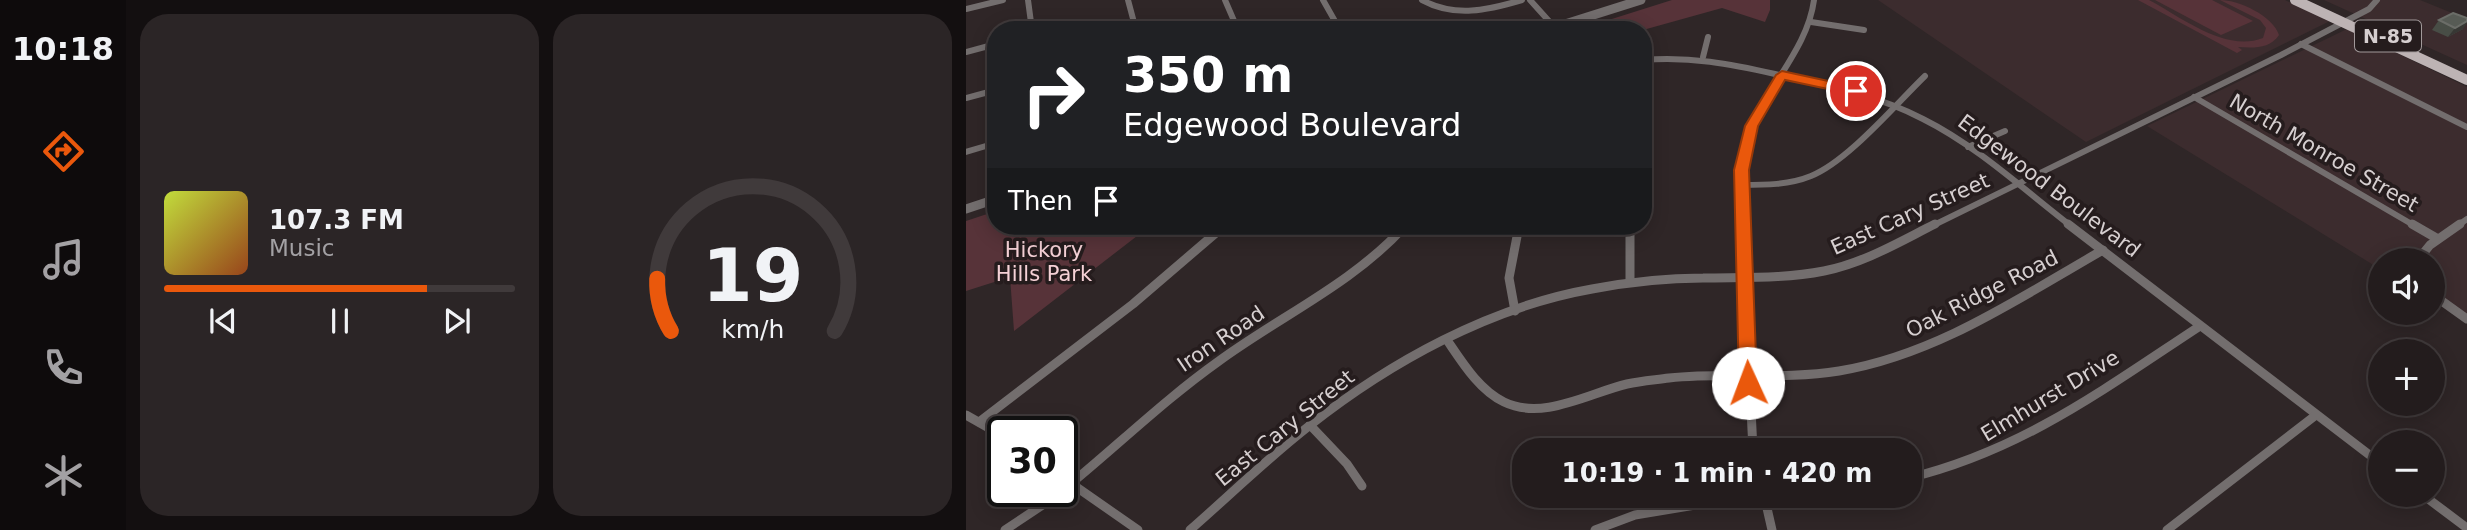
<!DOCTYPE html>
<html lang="en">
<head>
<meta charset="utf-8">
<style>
  :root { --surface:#231c1d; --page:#2b2526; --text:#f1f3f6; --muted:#a3a1a4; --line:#403a3b; --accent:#ea580c }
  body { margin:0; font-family:"DejaVu Sans",sans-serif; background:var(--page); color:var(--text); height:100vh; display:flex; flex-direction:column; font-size:26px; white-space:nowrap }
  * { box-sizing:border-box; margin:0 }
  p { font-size:23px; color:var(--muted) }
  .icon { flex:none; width:38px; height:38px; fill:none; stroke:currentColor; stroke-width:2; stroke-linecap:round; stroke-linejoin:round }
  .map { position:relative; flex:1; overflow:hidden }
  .sheet { display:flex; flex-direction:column; gap:14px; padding:14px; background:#130f10; width:840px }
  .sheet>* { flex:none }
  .top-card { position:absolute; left:21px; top:21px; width:665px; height:214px; border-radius:28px; box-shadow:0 4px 18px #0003,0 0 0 2px var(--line); background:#202124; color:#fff; overflow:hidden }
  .controls { position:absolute; left:1402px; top:248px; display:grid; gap:14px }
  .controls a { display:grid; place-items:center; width:77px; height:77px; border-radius:50%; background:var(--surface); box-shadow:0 4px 18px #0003,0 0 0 2px var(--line); font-size:35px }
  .speed { position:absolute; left:21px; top:416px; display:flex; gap:14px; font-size:35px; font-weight:700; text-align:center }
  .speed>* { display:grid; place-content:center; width:91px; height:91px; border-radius:50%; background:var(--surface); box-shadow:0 4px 18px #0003,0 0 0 2px var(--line); line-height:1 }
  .speed .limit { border:4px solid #111; border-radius:10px; background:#fff; color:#111 }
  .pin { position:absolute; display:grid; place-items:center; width:60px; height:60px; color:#fff; margin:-30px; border:4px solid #fff; border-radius:50%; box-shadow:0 2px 7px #0007 }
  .me { position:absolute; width:77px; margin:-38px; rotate:358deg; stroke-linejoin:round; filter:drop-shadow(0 0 5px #0008) }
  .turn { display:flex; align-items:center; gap:24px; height:147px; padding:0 21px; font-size:32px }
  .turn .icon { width:91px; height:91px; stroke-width:2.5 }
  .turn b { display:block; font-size:49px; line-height:60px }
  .then { display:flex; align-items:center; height:66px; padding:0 21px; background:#0003; gap:14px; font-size:26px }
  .sheet .card { flex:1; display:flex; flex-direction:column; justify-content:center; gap:10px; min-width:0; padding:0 24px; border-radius:28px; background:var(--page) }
  .sheet .dial { align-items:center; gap:0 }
  .dial svg { height:182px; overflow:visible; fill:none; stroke:var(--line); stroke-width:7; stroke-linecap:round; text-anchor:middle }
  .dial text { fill:var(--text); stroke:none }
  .song { display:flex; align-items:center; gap:21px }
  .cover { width:84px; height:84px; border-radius:10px; background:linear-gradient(135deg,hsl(70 70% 55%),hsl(20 70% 35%)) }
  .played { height:7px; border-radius:4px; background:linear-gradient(90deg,var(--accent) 75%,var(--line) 75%) }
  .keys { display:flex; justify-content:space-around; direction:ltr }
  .sheet .tiles { flex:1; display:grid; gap:14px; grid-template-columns:repeat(2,1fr) }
  .trip { position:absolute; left:546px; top:438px; width:410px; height:70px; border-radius:28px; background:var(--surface); box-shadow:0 4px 18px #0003,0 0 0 2px var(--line); font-weight:700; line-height:70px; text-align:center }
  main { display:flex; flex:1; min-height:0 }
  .tabs { display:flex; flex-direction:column; width:126px; justify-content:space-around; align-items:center; background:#0e0b0c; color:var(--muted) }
  .tabs .icon { width:49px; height:49px }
  .tabs .active { color:var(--accent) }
  .tabs b { font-size:32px; color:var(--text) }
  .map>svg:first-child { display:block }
  .built { fill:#3c2c2e }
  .green { fill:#573339 }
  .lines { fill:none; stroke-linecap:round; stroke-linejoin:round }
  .minor-far1 { stroke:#736e6e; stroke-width:6 }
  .minor { stroke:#736e6e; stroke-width:9 }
  .tertiary { stroke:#736e6e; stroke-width:9 }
  .primary { stroke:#bdb3b4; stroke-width:10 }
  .wall { fill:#484d46 }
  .shaded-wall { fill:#373734 }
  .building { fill:#575b55; stroke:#6b6d68; stroke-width:2 }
  .route { fill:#ea580c; stroke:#983908; stroke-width:2 }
  .labels { text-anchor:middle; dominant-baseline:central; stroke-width:7; stroke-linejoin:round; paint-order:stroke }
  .shield { fill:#251c1d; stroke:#a1999a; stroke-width:2 }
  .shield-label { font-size:19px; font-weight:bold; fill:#d6cfd0 }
  .street-label { font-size:21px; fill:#d6cfd0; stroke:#251c1d }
  .park-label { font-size:21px; fill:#f5d1d6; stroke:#251c1d }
</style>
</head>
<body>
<main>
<nav class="tabs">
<b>10:18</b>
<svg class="icon active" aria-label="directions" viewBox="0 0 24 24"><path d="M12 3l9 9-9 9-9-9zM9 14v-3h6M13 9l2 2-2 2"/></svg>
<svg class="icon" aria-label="music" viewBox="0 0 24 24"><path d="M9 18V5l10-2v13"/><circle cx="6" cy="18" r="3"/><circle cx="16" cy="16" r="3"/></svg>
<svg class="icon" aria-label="phone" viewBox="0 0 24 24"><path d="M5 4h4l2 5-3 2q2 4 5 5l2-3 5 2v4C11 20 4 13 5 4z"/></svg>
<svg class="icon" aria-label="climate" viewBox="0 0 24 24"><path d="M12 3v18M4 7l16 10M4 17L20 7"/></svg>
</nav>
<section class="sheet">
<div class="tiles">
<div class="card">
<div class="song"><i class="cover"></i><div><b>107.3 FM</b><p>Music</p></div></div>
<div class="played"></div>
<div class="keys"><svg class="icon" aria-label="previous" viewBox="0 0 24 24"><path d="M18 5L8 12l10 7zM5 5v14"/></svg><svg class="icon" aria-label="pause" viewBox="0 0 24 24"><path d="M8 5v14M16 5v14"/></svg><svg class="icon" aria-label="next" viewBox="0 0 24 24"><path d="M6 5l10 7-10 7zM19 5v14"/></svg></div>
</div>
<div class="card dial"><svg viewBox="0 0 100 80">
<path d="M14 69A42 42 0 1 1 86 69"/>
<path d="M14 69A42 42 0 0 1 8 46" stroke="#ea580c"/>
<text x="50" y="56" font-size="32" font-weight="700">19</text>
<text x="50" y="72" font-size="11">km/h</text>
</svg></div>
</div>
</section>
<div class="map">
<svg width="1501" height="530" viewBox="0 0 1501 530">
  <rect width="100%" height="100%" fill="#2f2627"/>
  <g class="built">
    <path d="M912,0H1319L1364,21L1120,142Z"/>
    <path d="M1358,0H1454L1501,19V65Z"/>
    <path d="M1381,29L1501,87V320L1467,300L1466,261H1414V269L1181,126Z"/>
  </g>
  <g class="green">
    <path d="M706,0H804V10L799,22L756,8L677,30H611Z"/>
    <path d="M1172,0H1183C1215,17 1260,53 1297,38L1300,28L1294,20L1254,0C1273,0 1307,16 1313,35C1304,49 1287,48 1272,47L1276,50L1271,53Z"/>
    <path d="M1189,0H1246L1287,21L1255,35Z"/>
    <path d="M30,211V226H184L48,331L44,277L0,291V221Z"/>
  </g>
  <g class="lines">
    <g class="minor-far1">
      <path d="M62,0L66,30"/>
      <path d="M162,0L170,30"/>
      <path d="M259,0L272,30"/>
      <path d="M357,0L374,30"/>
      <path d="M456,0C489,18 522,10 556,0"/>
      <path d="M564,0L591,30"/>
      <path d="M0,9L37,0"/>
      <path d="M845,22L898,30"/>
      <path d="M1335,44L1501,127"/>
      <path d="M0,52L30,44"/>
      <path d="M737,57L742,37"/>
      <path d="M677,60C723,56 765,64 809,74C860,85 911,95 957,119C1011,146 1057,189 1105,226"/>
      <path d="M1228,97L1449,226"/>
      <path d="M0,98L30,90"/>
      <path d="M677,119L683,117"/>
      <path d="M1002,147L1039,131"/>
      <path d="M0,152L30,143"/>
      <path d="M775,185C799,185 823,185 845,176C882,161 929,105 959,76"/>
      <path d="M776,226C774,192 773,156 787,125C805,82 842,46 848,0"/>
      <path d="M966,226L1315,55L1403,9L1411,0"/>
      <path d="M1491,226L1501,219"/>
    </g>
    <g class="minor">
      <path d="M776,224L787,450"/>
      <path d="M1102,224L1414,463"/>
      <path d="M1446,224L1472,239"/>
      <path d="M664,226V282"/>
      <path d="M1451,261L1464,245L1494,224"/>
      <path d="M1466,294L1501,319"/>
      <path d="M549,311L543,278L553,226"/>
      <path d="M481,340C496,362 513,390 538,402C577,421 623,393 661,384C675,381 689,380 703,378C760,372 817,380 873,371C970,355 1053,298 1137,250"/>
      <path d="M0,415L37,436"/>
      <path d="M13,422L167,304L258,226"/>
      <path d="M344,425L381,464L396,486"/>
      <path d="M96,477L172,530"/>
      <path d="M943,478C1057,450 1138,389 1234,326"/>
      <path d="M96,491C149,448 198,400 253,361C316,315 386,284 439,226"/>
      <path d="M798,495L806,530"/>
      <path d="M1457,495L1501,528"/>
      <path d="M39,530L96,492"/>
      <path d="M224,530C264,495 302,458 343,426C424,362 524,307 626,289C663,282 699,278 737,278C777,277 818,279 858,271C898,263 933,242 969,224"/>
      <path d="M629,530L669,515L790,495"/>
      <path d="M1201,530L1350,415"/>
    </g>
    <g class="tertiary">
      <path d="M580,30L675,0"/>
      <path d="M0,209L30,199"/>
    </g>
    <path class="primary" d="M1329,0L1501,80"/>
  </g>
  <path class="wall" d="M1473,20L1497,29L1482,37L1466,30Z"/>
  <path class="shaded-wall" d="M1501,21V23L1497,29L1482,37L1489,28Z"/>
  <path class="building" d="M1487,13L1501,18V21L1489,28L1473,20Z"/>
  <path class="route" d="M816,71L890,87L896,91L890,95L819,80L792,126L783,170L791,383L789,388L782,390L776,388L773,383L768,170L779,126L810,75Z"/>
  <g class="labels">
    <rect class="shield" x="1389" y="20.5" width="66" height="31" rx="5"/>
    <g class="shield-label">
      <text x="1422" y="36">N-85</text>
    </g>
    <g class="street-label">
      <text transform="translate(1358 153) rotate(30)">North Monroe Street</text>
      <text transform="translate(1083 186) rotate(37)">Edgewood Boulevard</text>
      <text transform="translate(944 214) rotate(-24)">East Cary Street</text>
      <text transform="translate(1016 294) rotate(-27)">Oak Ridge Road</text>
      <text transform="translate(255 339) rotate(-34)">Iron Road</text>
      <text transform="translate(1084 396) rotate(-31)">Elmhurst Drive</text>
      <text transform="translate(319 428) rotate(-39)">East Cary Street</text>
    </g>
    <g class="park-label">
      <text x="78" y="250">Hickory<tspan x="78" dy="24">Hills Park</tspan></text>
    </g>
  </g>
</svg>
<div class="controls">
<a><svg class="icon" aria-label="sound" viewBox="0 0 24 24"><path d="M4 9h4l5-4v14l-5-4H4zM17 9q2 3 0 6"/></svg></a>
<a>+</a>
<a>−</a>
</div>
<div class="speed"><div class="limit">30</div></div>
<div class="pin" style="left:890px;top:91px;background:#d93025"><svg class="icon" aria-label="arrive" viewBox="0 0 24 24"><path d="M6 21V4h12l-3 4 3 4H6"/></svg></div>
<svg class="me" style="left:782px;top:383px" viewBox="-20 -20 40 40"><circle r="19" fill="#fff"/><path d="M0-13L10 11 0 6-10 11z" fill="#ea580c"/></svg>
<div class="trip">10:19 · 1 min · 420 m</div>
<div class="top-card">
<div class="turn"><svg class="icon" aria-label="right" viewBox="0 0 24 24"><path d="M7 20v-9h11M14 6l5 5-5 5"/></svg><div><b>350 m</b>Edgewood Boulevard</div></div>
<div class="then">Then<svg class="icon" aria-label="arrive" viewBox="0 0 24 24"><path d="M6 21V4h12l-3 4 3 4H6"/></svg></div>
</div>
</div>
</main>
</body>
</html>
